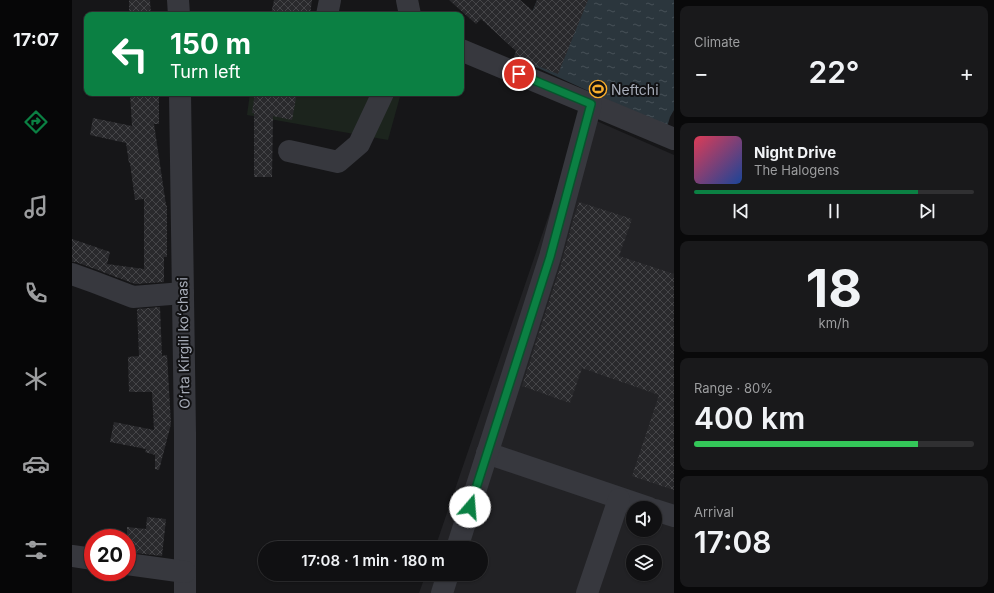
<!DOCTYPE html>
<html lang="en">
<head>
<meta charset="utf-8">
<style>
  :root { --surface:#101012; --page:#19191b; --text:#f1f3f6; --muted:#9c9d9f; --line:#303032; --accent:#0b8043 }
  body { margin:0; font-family:Inter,sans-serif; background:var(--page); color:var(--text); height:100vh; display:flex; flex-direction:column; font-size:15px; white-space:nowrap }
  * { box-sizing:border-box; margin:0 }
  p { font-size:13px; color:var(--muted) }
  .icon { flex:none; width:22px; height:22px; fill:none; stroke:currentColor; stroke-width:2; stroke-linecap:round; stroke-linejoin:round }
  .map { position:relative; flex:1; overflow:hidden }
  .panel { display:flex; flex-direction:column; gap:6px; padding:6px; background:#09090a; width:320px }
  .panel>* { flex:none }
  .banner { position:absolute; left:12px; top:12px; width:380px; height:84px; border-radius:8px; box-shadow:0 1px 3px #0004,0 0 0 1px var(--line); background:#0b8043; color:#fff; overflow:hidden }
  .tools { position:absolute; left:554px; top:501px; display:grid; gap:8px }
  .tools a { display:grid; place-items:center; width:36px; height:36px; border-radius:50%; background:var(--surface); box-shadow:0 1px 3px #0004,0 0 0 1px var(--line); font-size:20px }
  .speed { position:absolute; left:12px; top:529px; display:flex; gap:8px; font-size:20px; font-weight:700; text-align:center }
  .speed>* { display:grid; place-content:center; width:52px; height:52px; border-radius:50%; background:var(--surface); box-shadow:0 1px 3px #0004,0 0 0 1px var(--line); line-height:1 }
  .speed .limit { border:6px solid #d22; background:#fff; color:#111 }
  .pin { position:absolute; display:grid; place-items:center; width:34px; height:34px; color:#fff; margin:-17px; border:2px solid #fff; border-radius:50%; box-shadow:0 1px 4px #0007 }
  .me { position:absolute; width:44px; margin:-22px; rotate:18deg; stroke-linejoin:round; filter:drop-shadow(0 0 3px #0008) }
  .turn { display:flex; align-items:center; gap:14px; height:84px; padding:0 20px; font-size:18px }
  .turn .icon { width:52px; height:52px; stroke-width:2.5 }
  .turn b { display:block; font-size:28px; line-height:34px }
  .big { font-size:30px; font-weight:600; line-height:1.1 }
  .panel .widget { flex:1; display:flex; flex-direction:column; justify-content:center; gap:6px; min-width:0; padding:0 14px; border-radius:8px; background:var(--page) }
  .panel .dial { align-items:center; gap:0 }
  .dial b { font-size:52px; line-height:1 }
  .song { display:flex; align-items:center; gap:12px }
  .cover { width:48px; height:48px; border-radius:6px; background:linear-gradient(135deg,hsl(350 70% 55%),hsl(220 70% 35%)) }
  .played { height:4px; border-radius:2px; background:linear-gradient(90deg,var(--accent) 80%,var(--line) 80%) }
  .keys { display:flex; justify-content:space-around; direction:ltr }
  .heat { display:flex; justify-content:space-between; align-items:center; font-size:22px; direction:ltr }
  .charge { height:6px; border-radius:3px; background:linear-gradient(90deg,#34c759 80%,var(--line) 0) }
  .trip { position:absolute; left:186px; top:541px; width:230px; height:40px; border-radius:20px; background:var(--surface); box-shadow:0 1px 3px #0004,0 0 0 1px var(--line); font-weight:600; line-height:40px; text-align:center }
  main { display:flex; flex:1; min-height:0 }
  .tab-bar { display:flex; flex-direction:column; width:72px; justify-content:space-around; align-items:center; background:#060607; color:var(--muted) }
  .tab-bar .icon { width:28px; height:28px }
  .tab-bar .current { color:var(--accent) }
  .tab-bar b { font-size:18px; color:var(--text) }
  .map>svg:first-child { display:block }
  .built { fill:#222225; fill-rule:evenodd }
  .green { fill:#1c241d }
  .water { fill:url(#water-ripples) }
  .building { fill:url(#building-cross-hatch) }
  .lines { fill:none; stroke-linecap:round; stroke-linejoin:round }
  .minor { stroke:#37383e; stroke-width:22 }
  .route-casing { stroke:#07532c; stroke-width:10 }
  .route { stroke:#0b8043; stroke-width:7 }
  .labels { text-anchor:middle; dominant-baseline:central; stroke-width:4; stroke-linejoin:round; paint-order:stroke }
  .poi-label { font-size:14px; fill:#a8adb9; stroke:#111113; text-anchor:start }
  .street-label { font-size:14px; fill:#a8adb9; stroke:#111113 }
</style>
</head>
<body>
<main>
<nav class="tab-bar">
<b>17:07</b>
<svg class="icon current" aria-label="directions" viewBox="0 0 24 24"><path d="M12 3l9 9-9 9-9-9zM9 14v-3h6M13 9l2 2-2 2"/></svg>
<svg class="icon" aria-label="music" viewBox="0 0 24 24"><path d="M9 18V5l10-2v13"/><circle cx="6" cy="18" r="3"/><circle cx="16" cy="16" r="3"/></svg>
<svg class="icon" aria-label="phone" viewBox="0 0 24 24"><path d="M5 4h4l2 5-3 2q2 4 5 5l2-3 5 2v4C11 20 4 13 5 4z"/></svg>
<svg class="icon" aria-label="climate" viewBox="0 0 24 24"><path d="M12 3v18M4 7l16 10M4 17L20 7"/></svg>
<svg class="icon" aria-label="car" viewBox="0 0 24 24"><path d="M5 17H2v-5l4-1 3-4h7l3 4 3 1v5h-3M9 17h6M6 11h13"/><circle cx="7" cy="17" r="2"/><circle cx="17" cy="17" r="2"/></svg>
<svg class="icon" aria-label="filters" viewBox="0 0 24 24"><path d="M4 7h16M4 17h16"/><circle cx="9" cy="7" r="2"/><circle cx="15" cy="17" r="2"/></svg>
</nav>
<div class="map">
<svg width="602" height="593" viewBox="0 0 602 593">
  <defs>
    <pattern id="water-ripples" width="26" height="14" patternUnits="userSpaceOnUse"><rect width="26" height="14" fill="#2b363d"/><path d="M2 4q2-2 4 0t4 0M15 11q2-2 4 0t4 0" fill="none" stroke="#475057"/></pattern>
    <pattern id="building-cross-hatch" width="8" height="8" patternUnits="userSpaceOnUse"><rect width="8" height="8" fill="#29292c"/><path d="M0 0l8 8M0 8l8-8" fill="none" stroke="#454548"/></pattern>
  </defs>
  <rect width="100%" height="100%" fill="#161618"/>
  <path class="built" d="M511,115L602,155V593H347L354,574H409V548H363ZM561,508H583V530H561ZM561,552H583V574H561Z"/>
  <path class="green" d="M178,93H329L316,140L175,115Z"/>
  <path class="water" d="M465,0H602V110L598,117L595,127L442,57Z"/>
  <g class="building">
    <path d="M57,0H78L79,15H57Z"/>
    <path d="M202,0H240L238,15H199Z"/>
    <path d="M377,0H448L461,11L465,0H516L486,74L442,57L444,51L409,19L404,24Z"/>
    <path d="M58,93H87V124H82L94,205L95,206V257H92V282L63,284L4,262H0V239L38,252L35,264L72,269V199L63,200L58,163H57L54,143L18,135L21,118L60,126Z"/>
    <path d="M183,93H225L220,120L201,116L200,177H182V113H180Z"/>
    <path d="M507,202L560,219L547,256L602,274V490L560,476L587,395L510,368L498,403L450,386L490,261L501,220Z"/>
    <path d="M88,307L90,356L95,355L99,424L87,470L83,469V455L73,452L74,449L38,442L42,422L82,430L80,392H57L56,357L67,356L65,309Z"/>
    <path d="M75,517L94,519L90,556L55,552V527L74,529Z"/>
  </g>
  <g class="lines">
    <g class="minor">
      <path d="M106,0L107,15"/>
      <path d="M335,0L338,15"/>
      <path d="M255,15L258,0"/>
      <path d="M389,50L602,139"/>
      <path d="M108,93L113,433V593"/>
      <path d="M217,151L266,162L287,144L311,93"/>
      <path d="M0,274L22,282L61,297L111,293"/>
      <path d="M415,453L577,508"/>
      <path d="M583,510L602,516"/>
      <path d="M385,548L478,257L519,104"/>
      <path d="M0,556L21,559"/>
      <path d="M55,564L113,572"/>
      <path d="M370,593L376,574"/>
      <path d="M515,593L547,499"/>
    </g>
  </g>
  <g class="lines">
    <defs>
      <path id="route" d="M398,507L478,257L519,104L447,74"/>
    </defs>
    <use href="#route" class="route-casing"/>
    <use href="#route" class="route"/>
  </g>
  <defs>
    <symbol id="stadium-ring" viewBox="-11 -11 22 22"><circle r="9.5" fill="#111113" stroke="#fbaf2c" stroke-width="1.5"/><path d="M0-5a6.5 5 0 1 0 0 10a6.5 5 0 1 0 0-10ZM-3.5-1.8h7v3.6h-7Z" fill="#fbaf2c"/></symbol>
  </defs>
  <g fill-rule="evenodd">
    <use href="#stadium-ring" x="516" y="79" width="20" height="20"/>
  </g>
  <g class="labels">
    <g class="poi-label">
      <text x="539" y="89">Neftchi</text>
    </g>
    <g class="street-label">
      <text transform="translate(111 343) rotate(-91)">Oʻrta Kirgili koʻchasi</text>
    </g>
  </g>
</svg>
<div class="tools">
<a><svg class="icon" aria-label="sound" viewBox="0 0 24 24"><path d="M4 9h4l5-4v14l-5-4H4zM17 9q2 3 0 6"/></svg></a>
<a><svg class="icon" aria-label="layers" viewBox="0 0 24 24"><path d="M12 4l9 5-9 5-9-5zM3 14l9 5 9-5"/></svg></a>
</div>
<div class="speed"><div class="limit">20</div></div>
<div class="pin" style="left:447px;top:74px;background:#d93025"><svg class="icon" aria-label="arrive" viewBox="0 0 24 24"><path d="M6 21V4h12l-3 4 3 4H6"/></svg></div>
<svg class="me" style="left:398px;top:507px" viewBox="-20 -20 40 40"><circle r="19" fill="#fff"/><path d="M0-13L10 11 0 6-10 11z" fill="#0b8043"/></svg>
<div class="trip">17:08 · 1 min · 180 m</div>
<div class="banner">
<div class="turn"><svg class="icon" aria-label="left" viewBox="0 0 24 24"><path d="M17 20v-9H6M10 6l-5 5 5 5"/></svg><div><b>150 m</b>Turn left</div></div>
</div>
</div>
<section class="panel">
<div class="widget"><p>Climate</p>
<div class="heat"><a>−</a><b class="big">22°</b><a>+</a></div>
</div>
<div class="widget">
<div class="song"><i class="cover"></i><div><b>Night Drive</b><p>The Halogens</p></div></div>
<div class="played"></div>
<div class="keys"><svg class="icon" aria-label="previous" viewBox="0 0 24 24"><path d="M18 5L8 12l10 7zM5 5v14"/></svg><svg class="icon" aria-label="pause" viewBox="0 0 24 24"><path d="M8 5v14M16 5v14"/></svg><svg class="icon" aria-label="next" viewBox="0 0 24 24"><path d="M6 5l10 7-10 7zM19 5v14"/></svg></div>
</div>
<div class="widget dial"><b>18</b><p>km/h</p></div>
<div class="widget"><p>Range · 80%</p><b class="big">400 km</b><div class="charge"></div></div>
<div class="widget"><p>Arrival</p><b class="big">17:08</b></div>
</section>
</main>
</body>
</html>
